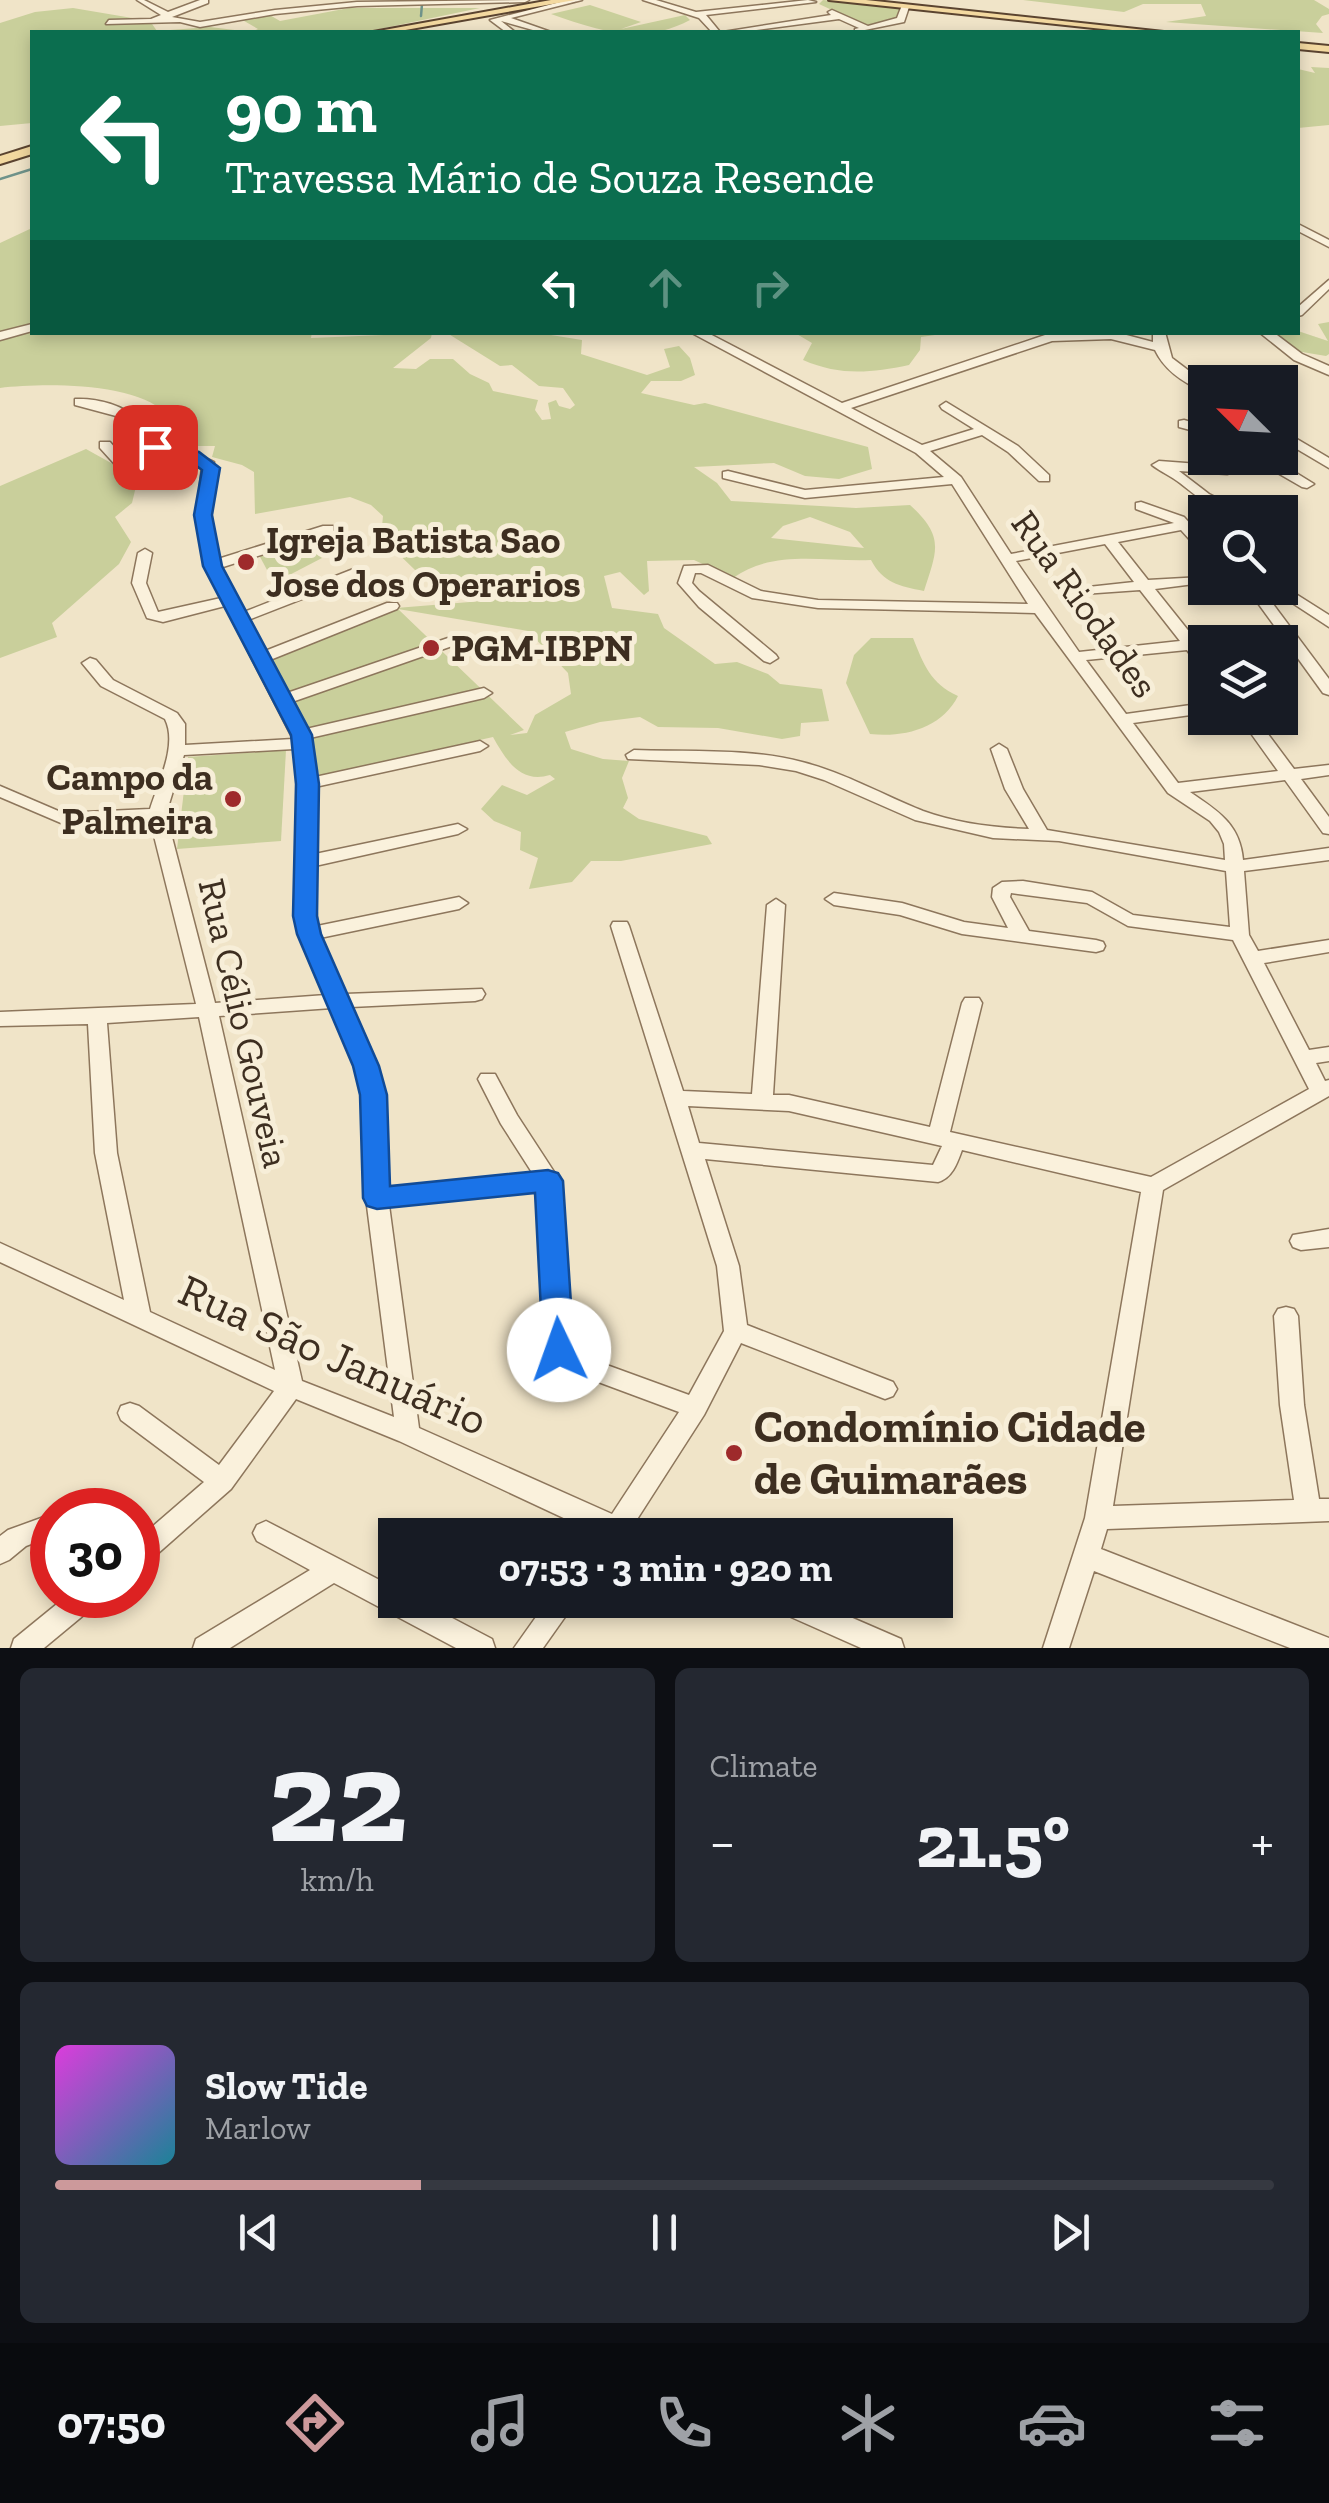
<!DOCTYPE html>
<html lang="en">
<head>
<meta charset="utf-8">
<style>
  :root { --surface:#171b24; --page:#242831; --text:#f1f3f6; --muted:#9ea1a6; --line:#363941; --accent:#cc999b }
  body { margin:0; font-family:"Zilla Slab",serif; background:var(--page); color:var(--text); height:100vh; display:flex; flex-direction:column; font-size:38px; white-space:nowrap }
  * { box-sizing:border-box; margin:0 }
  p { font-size:32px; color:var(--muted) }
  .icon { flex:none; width:55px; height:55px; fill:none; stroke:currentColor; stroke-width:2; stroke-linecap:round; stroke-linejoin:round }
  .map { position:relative; height:1648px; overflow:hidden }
  .sheet { display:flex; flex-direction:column; gap:20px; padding:20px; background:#0d0f14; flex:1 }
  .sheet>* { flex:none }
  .hud { position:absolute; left:30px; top:30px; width:1270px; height:305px; border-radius:0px; box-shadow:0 5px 15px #0003; background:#0b6e4f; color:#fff; overflow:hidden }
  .needle { width:65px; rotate:294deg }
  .controls { position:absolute; left:1188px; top:365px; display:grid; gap:20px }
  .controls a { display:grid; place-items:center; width:110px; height:110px; border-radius:0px; background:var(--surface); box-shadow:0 5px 15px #0003; font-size:50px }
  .speed { position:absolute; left:30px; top:1488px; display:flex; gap:20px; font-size:50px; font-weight:700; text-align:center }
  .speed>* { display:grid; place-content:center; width:130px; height:130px; border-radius:50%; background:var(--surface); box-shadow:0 5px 15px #0003; line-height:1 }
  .speed .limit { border:15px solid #d22; background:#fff; color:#111 }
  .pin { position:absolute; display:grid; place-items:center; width:85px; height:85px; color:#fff; margin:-42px; border-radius:20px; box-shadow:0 5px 15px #0006 }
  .me { position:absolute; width:110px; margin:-55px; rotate:357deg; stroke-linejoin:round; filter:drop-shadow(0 0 8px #0008) }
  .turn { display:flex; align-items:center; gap:35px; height:210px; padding:0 30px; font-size:45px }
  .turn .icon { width:130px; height:130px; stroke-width:2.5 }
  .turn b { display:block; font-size:70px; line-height:85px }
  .lanes { display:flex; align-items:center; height:95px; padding:0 30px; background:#0003; justify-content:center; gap:50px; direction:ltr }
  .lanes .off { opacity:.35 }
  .big { font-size:75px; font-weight:700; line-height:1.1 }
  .sheet .card { flex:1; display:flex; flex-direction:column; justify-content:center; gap:15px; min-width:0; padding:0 35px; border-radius:15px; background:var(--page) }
  .sheet .dial { align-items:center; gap:0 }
  .dial b { font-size:130px; line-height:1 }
  .song { display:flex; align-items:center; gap:30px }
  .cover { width:120px; height:120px; border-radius:15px; background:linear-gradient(135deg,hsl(300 70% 55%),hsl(190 70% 35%)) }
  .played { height:10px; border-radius:5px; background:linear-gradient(90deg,var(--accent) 30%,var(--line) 30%) }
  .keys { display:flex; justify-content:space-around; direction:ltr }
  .heat { display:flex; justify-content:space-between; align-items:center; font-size:55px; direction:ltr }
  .sheet .tiles { flex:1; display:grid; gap:20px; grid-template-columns:1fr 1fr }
  .card:last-child { grid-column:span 2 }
  .trip { position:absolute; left:378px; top:1518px; width:575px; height:100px; border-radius:0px; background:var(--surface); box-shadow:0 5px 15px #0003; font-weight:700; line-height:100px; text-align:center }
  .dock { display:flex; height:160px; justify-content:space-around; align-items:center; background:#090b0e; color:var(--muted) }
  .dock .icon { width:70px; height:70px }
  .dock .selected { color:var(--accent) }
  .dock b { font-size:45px; color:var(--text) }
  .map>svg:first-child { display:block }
  .green { fill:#c9cf9b; fill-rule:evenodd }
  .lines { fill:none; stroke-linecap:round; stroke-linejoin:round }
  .stream { stroke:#6f938a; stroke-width:2.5 }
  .minor-casing { stroke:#8d765c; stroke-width:3 }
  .major-casing { stroke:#5b4430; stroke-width:4 }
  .minor { fill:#faf1dc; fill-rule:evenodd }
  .major { fill:#f3d9a0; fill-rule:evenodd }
  .route { fill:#1a73e8; stroke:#114b97; stroke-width:2.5 }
  .poi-dot { fill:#9e2a2b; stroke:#f7eed8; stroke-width:4 }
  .labels { text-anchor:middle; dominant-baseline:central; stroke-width:10; stroke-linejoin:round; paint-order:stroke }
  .poi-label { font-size:38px; font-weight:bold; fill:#3d2e20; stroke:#f7eed8; text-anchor:start }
  .street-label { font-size:38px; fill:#3d2e20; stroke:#f7eed8 }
  .near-street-label { font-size:45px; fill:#3d2e20; stroke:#f7eed8 }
  .near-poi-label { font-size:45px; font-weight:bold; fill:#3d2e20; stroke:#f7eed8; text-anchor:start }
</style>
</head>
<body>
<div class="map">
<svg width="1329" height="1648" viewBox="0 0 1329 1648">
  <rect width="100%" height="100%" fill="#f0e4c8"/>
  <g class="green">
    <path d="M823,0L900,8L902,9L900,18L866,26L819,4Z"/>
    <path d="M1023,0H1314L1329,9V14L1322,16L1316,24L1323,33L1166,22L1206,16L1201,4H1143L1124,12Z"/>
    <path d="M590,5L641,22L621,29L685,15L690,20C643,45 602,32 551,14Z"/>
    <path d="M73,8L150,21L157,31L210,27L251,32L258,29L239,18L268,14L280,21L349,8H480L365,32H32V123L0,126V23L35,12Z"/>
    <path d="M1311,67L1329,68V125L1298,128V69L1315,73Z"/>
    <path d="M32,228V332H312L311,338L432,333L431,338L393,368L416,369L430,359H453L470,374L489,383L493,391L538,400L535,410L542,420L551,419L548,403L556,400L559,406L570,409L575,405L563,388L539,386L512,365L500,366L447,333H555L551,335L582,340L581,354L647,375L670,367L664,349L679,346L690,358L695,375L681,381H651L641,393L694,405L705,403L868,447L872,469L839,479L805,476L774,463L694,467L717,483L731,501L856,508L910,505C945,537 937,550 924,591C899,586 883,583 871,560C823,562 773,549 733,578L694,560L647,561L649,591L644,595L620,572L604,576L612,608L658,614L664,628L715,664L737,662L768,674L780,684L822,689L829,721L801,723L800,736L782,739L718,728L658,727L640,717L600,722L565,732L571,749L603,759L629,761L622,778L628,798L623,808L639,819L707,836L712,844L621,861H591L572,882L529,889L538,858L520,850L521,832L494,821L481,809L502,785L527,795L555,779L550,775C520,784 506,760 493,737L320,776L272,659L396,608L482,601L469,583L415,570L381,537L383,516L371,505L350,497L255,514L254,472L242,465L212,457L215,446H177L161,442L156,426L165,413C135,382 42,383 0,388V243ZM810,517L850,532L864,548L771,538L783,526ZM398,609L528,631L568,673L571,694L535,715L527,733L510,735L524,730Z"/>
    <path d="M1329,322V354L1326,356L1290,350L1277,333L1298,331L1328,341L1318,324Z"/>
    <path d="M795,333H794H949L921,337L920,350L909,365C870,373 840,376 803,360L812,343Z"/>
    <path d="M86,449L138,478L132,503L115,517L131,542L119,564L52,623L57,637L0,658V486Z"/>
    <path d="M299,541L322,558L274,583L259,555Z"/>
    <path d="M871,638H913C924,665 930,683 958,696C942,728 904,738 870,734L846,683L854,655Z"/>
    <path d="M286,750L281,841L177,849L188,757Z"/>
  </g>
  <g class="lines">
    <g class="stream">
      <path d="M421,16L422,4"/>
      <path d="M402,32L416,31"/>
      <path d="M0,179L32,169"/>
    </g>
    <defs>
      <g id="minor">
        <path d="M137,0H144L168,12L200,0H208V3L172,17L200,22L275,10L357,2L529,0L525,2L357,6L275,14L200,27L180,22L106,24L109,20L151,19L161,15Z"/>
        <path d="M568,0H582L511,18L551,32H540L501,21L515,32H506L490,20Z"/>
        <path d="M643,0H656L696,12L808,0L816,2L706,15L720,32H712L699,18Z"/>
        <path d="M902,5L909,7L904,22L855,32V29L859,28L839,19L741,32H723L831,15L828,12L832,10L868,26L897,18Z"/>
        <path d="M1298,224L1329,240V247L1298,231Z"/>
        <path d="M1329,280V289L1302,315L1298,316V307Z"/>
        <path d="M32,324V331L0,340V332Z"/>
        <path d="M690,332H706L842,403L1051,333L1115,332L1153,342V332H1165L1172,358L1205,383V392C1184,383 1165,371 1155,350L1111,339L1052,341L851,408L922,445L974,429L942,409L940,406L946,402L1018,446L1049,475V481H1039L1008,452L982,435L930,451L961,477L1011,554L1174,523L1136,509V503L1141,502L1184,517L1205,540V552L1200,551L1181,530L1118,542L1148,580L1202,577V583L1155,589L1195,639L1252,633L1260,638L1252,642H1205V648H1201L1205,653V668L1199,666L1187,650L1086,660L1126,714L1205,703V713L1133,723L1178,783L1278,771L1240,718H1256L1294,769L1329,765V775L1301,779L1329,817V834L1323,833L1285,780L1190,792C1218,811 1240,824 1243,860L1329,848V860L1244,871L1249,935L1258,951L1329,940V952L1264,963L1309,1050L1329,1047V1061L1316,1063L1325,1081L1329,1080V1096L1163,1190L1113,1506L1294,1500L1280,1405L1274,1316L1278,1309L1286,1307L1294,1309L1298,1316L1304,1405L1319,1499H1329V1521L1107,1529L1101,1549L1329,1638V1648H1290L1094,1571L1069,1648H1043L1085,1518L1141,1192L962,1150C957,1164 952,1178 938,1182L705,1159L739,1266L747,1325L893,1382L897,1389L893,1396L885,1399L741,1343L704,1415L634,1524L640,1527L644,1535H600L399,1441L296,1399L231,1489L147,1563L138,1567V1539L204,1482L121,1420L118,1413L121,1406L130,1403L139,1406L219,1465L274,1391L0,1262V1243L124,1300L95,1153L88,1024L0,1026V1012L196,1004L150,820L61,823L0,797V786L63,813L150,809C158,783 178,745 165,719L101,686L82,663L90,658L96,660L113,680L177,713L185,724V745L293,739L225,606L163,622L147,618L132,583L138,553L145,549L152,553L146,583L158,612L221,598C195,547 195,522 202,467L120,470L100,448V442H110L128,463L184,458L143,447L131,427L116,416L75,405V399C97,398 125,405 140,422C145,428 149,438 154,442C165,449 197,453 214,462L210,515L218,559L323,526H333V532L220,568L244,612L356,568H366V574L248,620L265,651L387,603H397L399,606L397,609L270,660L287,693L448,638H458L461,641L458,644L292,702L306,729L484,688L492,693L484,698L310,738L315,777L480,741L488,746L480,751L315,787V854L458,824L467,829L458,834L315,866L317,926L459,897L468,903L459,909L320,938L345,994L482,989L485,994L482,999L475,1001L351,1007L376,1065L383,1095L387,1189L533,1174L501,1124L478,1079L481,1074H495L517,1115L560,1181L570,1347L582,1356L689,1395L724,1331L717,1266L611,926L613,922H627L629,926L683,1091L752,1094L767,905L776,899L785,905L773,1095H789L930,1127L962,1003L965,998H979L982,1003L950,1132L1151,1177L1309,1089L1233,940L1128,926L1087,903L1011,893L1010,897L1029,931L1096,940L1103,942L1105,946L1103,950L1096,952L962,934L900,915L834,905L825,899L834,893L902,903L964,922L1008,928L992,897L993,888L1002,882L1023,881L1092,892L1133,915L1230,927L1226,871L1059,841L993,838L915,820L824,780L796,771L759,765L628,759L626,755L634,750C689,752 749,748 802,762C845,773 883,795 923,811C956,823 994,828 1029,829L1005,789L991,749L999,744L1007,749L1023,789L1047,830L1225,860L1224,844L1219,832L1210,821L1168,793L1035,613L818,608L752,598L701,573H695L692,583L699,591L776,655L778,658L770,663L764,661L699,607L678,583L684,566L708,565L761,591L818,600L1028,604L952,484L805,498L723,478V472L728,471L805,490L944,477L916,453ZM1105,544L1134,582L1088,587L1083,588V594L1140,590L1180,641L1079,652L1016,561ZM294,749L298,784L296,916L300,934L326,995L215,1003L166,814L184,755ZM332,1008L356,1065L363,1095L366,1198L394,1417L302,1381L219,1016ZM199,1017L275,1370L150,1312L117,1153L107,1023ZM688,1106L789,1111L942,1146L933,1165L699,1143ZM539,1190L547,1351L551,1358L566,1370L679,1412L612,1514L419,1428L389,1205Z"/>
        <path d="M1259,332H1273L1302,354L1329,366V375L1294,360Z"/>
        <path d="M1184,420L1205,426V434L1179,427V421Z"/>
        <path d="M1280,429L1329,458V468L1280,439Z"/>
        <path d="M1254,458H1272L1314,484L1307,488L1302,487L1262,464L1227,474L1179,471L1209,494L1245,512C1215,514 1202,500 1180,483C1171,476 1161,472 1152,465L1159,461L1226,466Z"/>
        <path d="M1280,584L1329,615V627L1274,591L1272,588H1280Z"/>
        <path d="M1247,588H1261L1329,679V695L1323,693Z"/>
        <path d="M1329,1229V1247L1301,1250L1293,1247L1290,1241L1293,1235Z"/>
        <path d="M52,1514V1536L26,1546L9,1560L0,1564V1536L8,1530Z"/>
        <path d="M266,1521L395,1588V1600H418L492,1639L495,1648H456L334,1583L230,1648H193L196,1639L310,1570L257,1541L253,1533L257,1525Z"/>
        <path d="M68,1595H101L97,1604L44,1648H11L14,1639Z"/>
        <path d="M548,1600H577L543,1648H514Z"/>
        <path d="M769,1600H811L901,1639L904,1648H861L773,1609Z"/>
      </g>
      <g id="major">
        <path d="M551,0H575L394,32H373Z"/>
        <path d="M829,0H866L1164,32H1131Z"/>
        <path d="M1298,43L1329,46V52L1298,49Z"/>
        <path d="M32,146V154L0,164V156Z"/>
      </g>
    </defs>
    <use href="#minor" class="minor-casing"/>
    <use href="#major" class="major-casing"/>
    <use href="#minor" class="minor"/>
    <use href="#major" class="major"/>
  </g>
  <path class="route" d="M155,442L199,452L220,468L212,515L222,566L312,735L319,784L317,916L321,934L379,1066L387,1095L390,1186L548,1170L558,1173L563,1181L574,1350L570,1359L559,1363L548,1359L543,1350L535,1193L377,1209L367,1206L363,1198L360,1095L353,1066L297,934L293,916L296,784L291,735L203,566L194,515L202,470L187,459L149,450L146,447Z"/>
  <g class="poi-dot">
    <circle cx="246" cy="562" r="10"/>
    <circle cx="431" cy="648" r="10"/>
    <circle cx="233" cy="799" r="10"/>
    <circle cx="734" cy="1453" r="10"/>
  </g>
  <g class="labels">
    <g class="poi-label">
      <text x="266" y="540">Igreja Batista Sao<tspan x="266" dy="44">Jose dos Operarios</tspan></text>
      <text x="451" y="648">PGM-IBPN</text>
      <text x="213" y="777" text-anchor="end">Campo da<tspan x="213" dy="44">Palmeira</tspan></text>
    </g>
    <g class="street-label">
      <text transform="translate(1085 604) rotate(54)">Rua Riodades</text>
      <text transform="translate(244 1023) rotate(77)">Rua Célio Gouveia</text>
    </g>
    <g class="near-street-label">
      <text transform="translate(333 1355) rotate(24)">Rua São Januário</text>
    </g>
    <g class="near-poi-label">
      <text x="754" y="1427">Condomínio Cidade<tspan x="754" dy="52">de Guimarães</tspan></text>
    </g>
  </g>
</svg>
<div class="controls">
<a><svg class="needle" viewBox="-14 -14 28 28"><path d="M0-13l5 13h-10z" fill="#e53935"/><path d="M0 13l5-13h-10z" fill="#9ea1a6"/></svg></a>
<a><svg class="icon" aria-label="search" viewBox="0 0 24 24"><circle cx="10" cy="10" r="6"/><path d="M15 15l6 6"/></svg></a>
<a><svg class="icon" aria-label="layers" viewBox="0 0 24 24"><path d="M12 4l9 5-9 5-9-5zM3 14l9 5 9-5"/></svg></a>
</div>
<div class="speed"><div class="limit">30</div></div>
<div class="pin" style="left:155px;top:447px;background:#d93025"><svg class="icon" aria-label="arrive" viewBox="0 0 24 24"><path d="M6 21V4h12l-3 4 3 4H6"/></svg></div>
<svg class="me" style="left:559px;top:1350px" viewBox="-20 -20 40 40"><circle r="19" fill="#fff"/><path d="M0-13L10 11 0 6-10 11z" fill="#1a73e8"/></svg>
<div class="trip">07:53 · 3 min · 920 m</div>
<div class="hud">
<div class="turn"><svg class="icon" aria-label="left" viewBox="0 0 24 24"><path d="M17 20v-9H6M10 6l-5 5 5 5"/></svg><div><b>90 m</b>Travessa Mário de Souza Resende</div></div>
<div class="lanes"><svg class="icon" aria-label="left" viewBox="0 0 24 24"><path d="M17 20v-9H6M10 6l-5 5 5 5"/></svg><svg class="icon off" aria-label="ahead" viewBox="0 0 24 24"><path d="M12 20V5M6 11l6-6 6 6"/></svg><svg class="icon off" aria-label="right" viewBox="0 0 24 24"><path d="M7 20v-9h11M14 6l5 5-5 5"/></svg></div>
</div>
</div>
<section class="sheet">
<div class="tiles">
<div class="card dial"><b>22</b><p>km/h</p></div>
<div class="card"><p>Climate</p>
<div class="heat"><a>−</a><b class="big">21.5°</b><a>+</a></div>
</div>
<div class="card">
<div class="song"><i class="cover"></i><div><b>Slow Tide</b><p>Marlow</p></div></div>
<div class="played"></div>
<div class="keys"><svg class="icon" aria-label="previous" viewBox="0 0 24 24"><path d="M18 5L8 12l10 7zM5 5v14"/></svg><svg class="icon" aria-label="pause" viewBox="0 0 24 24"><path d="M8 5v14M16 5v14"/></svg><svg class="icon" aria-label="next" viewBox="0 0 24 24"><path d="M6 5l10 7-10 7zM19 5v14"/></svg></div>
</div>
</div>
</section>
<nav class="dock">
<b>07:50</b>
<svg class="icon selected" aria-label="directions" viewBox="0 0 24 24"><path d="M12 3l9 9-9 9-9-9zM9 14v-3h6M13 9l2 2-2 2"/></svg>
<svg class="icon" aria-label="music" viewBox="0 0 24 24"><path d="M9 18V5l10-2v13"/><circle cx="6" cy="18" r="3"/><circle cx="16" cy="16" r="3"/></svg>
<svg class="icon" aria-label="phone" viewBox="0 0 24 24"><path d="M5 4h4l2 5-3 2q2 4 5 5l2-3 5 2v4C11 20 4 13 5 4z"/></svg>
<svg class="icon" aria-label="climate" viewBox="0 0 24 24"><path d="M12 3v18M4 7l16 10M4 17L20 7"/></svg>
<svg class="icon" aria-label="car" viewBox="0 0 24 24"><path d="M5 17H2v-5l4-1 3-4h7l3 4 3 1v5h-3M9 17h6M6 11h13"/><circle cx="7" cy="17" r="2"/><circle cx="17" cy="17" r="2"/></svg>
<svg class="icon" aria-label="filters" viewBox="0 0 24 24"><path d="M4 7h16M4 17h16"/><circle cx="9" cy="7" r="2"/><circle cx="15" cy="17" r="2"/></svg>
</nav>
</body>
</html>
